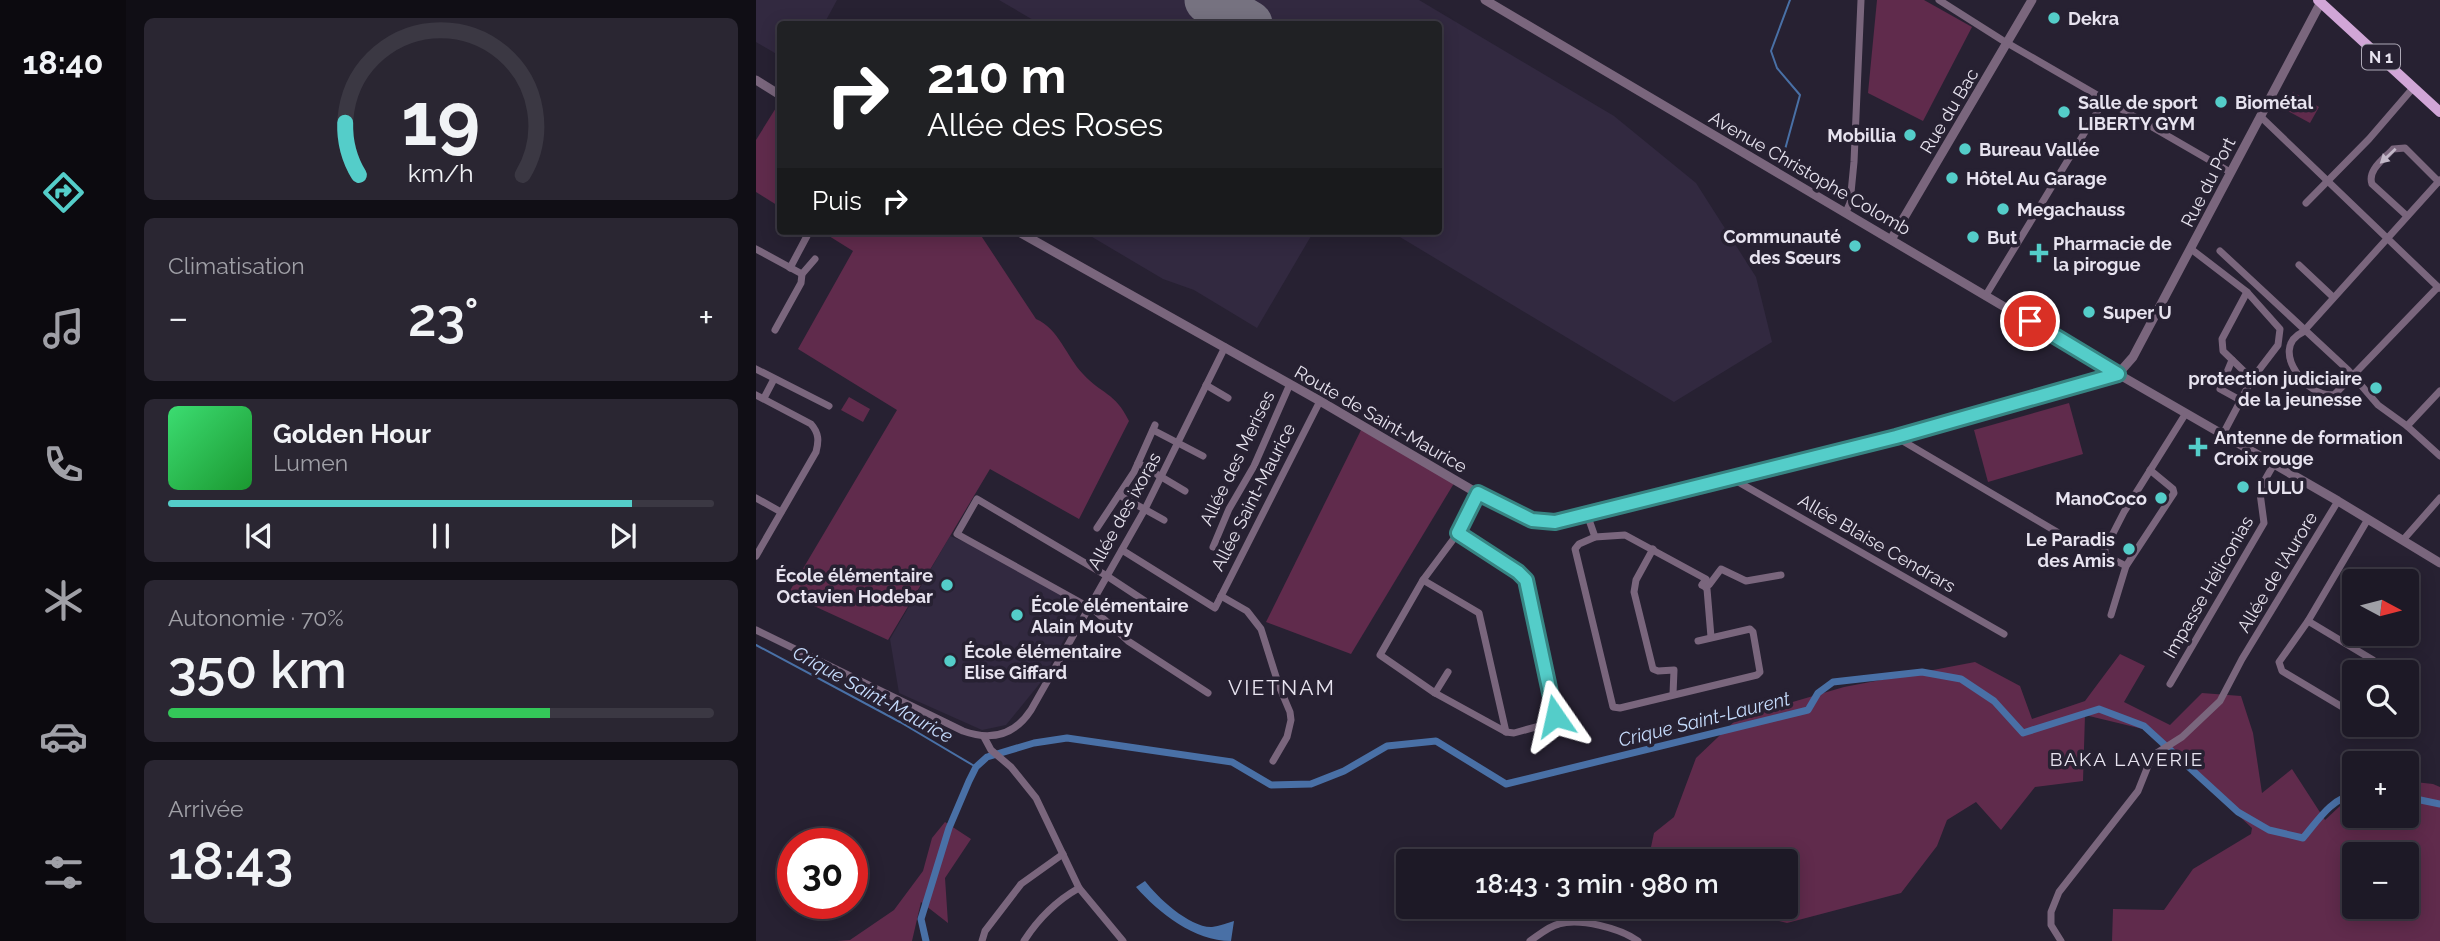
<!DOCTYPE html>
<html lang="fr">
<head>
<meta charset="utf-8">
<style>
  :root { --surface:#1d1926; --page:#2a2632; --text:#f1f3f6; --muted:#a0a0a7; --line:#3b3843; --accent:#54cdc9 }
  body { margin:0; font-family:Raleway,sans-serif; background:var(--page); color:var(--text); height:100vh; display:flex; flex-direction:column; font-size:26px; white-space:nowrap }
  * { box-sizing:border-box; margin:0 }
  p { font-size:23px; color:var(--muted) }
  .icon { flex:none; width:38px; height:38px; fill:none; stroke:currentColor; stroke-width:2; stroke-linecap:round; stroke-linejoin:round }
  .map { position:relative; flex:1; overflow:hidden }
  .details { display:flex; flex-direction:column; gap:18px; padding:18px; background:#100e15; width:630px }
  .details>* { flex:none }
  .banner { position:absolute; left:21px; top:21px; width:665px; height:214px; border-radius:7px; box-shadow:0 4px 18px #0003,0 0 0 2px var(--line); background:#202124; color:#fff; overflow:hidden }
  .needle { width:46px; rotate:97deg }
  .fabs { position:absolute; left:1586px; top:569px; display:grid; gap:14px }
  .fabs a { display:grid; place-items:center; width:77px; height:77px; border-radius:7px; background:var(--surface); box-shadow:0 4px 18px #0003,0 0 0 2px var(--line); font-size:35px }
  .speed { position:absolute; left:21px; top:828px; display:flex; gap:14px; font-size:35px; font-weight:700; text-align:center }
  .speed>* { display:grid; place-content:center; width:91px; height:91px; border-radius:50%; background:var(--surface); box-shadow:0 4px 18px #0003,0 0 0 2px var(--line); line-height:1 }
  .speed .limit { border:10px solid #d22; background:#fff; color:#111 }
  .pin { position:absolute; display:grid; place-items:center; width:60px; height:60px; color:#fff; margin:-30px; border:4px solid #fff; border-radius:50%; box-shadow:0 2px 7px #0007 }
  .me { position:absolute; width:77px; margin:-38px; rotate:349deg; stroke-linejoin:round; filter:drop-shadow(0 0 5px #0008) }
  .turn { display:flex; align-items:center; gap:24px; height:147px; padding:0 35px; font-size:32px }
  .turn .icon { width:91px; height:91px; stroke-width:2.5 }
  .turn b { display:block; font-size:49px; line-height:60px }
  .then { display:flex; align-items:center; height:66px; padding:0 35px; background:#0003; gap:14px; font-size:26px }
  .big { font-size:52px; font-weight:600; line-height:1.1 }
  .details .card { flex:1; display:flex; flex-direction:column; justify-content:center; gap:10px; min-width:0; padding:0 24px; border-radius:10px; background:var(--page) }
  .details .dial { align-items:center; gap:0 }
  .dial svg { height:182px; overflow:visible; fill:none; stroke:var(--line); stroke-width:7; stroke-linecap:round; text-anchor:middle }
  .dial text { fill:var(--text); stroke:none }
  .song { display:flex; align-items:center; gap:21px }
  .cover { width:84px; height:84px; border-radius:10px; background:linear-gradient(135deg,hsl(140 70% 55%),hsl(130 70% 35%)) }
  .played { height:7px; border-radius:4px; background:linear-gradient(90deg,var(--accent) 85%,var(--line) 85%) }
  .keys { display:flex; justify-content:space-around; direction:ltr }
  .heat { display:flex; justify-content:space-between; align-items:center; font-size:38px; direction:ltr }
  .charge { height:10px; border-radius:5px; background:linear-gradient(90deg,#34c759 70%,var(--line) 0) }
  .trip { position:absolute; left:640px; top:849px; width:402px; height:70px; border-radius:7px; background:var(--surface); box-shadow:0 4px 18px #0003,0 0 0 2px var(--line); font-weight:600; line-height:70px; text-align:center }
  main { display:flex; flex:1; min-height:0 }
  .dock { display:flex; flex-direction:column; width:126px; justify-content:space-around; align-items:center; background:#0c0a0f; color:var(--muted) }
  .dock .icon { width:49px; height:49px }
  .dock .on { color:var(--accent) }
  .dock b { font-size:32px; color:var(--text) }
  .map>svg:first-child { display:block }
  .built { fill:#322940 }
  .green { fill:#602b4c; fill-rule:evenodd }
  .water { fill:#4970a6 }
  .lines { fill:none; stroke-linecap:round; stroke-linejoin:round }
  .stream { stroke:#4970a6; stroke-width:2 }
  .canal { stroke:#4970a6; stroke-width:7 }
  .taxiway { stroke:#767280; stroke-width:19 }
  .runway { stroke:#767280; stroke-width:47 }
  .minor { stroke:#7a667d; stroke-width:7 }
  .tertiary { stroke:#7a667d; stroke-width:9 }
  .primary { stroke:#d1a6d7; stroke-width:10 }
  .oneway { fill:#c1b7c7 }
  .route-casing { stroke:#378583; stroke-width:18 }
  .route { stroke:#54cdc9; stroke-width:12 }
  .poi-dot { fill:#54cdc9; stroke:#272132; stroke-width:2.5 }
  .labels { text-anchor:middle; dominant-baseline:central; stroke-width:7; stroke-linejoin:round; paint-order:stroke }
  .shield { fill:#272132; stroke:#ada9b6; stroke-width:2 }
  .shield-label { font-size:16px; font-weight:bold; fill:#e7e3ef }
  .poi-label { font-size:18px; font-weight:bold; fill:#e7e3ef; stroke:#272132; text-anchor:start }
  .street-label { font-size:18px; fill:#e7e3ef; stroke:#272132 }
  .water-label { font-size:19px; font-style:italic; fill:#c6dcfd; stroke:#272132 }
  .neighbourhood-label { font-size:19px; letter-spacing:2px; fill:#e7e3ef; stroke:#272132 }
  .quarter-label { font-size:21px; letter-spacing:2px; fill:#e7e3ef; stroke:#272132 }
</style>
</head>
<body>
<main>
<nav class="dock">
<b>18:40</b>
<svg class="icon on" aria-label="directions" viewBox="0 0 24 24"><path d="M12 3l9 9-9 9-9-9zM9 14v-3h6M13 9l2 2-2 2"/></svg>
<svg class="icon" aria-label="music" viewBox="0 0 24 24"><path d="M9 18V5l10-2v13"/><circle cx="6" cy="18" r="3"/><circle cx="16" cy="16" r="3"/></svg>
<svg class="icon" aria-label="phone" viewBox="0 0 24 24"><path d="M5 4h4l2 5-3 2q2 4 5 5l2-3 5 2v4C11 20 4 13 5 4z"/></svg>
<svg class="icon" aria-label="climate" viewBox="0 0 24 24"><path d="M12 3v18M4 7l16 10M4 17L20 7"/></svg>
<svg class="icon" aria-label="car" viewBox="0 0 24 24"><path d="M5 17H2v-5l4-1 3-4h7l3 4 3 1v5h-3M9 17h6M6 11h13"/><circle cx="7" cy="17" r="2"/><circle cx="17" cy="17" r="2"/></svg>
<svg class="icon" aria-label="filters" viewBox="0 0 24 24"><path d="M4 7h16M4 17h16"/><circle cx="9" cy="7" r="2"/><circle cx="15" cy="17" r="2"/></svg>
</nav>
<section class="details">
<div class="card dial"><svg viewBox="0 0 100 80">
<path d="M14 69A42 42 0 1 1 86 69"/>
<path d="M14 69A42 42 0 0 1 8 46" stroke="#54cdc9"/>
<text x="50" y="56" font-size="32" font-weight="700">19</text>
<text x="50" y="72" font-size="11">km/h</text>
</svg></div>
<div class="card"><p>Climatisation</p>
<div class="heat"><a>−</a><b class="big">23°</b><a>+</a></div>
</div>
<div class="card">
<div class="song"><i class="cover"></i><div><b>Golden Hour</b><p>Lumen</p></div></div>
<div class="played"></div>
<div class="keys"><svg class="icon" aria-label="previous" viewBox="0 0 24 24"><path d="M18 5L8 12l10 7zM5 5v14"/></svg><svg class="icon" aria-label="pause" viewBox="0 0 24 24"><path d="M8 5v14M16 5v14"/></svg><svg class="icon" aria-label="next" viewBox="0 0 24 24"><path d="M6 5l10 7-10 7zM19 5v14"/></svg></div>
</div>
<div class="card"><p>Autonomie · 70%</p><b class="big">350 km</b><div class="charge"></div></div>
<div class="card"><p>Arrivée</p><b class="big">18:43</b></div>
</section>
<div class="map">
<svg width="1684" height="941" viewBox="0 0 1684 941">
  <rect width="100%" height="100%" fill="#272132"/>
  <g class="built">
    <path d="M0,0H81L68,24H24V56L0,42Z"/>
    <path d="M243,0H663L858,116L940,183L1000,277L1016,342L918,402L634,231H682V24H284Z"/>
    <path d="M326,231H558L501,328L438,290L407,279Z"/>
    <path d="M194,536L236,553L326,607L285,682L250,725L226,730L143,693L134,639Z"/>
  </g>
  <g class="green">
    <path d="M1121,0H1168L1216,27L1167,121L1112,93Z"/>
    <path d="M1537,92L1563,107L1554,123L1528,109Z"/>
    <path d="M23,103H24V207L0,192V140Z"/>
    <path d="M65,231H222L280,319C303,329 310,356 327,374C345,394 359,392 373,421L323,519L234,469L132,640L32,594L141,410L42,349L97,251Z"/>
    <path d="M93,397L114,409L107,422L85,410Z"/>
    <path d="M1313,403L1327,454L1232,482L1218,430Z"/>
    <path d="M607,426L700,480L595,654L510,622Z"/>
    <path d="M1364,654L1389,666L1368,702L1414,725L1446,693L1485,696L1497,733L1506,793L1536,769L1569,820L1598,793V816H1650V781L1677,784L1684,787V941H1356L1357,909L1408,910L1437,869L1495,834L1496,828L1391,730L1329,715L1327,781L1279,787L1245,830L1220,802L1191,820L1181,846L1145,893L1031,923L965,907L1031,906V861H892L898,833L918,817L940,758L982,718L1088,687L1219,662L1264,686L1276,719L1329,701ZM1598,854H1650V906H1598Z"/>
    <path d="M189,822L215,839L189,878L192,923L165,902L156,941H81L94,940L138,910L167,871L176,838Z"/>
  </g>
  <path class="water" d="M389,881C401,897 434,928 456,927C463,926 471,923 478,921L475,941C438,941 403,913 380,887Z"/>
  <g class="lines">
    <g class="stream">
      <path d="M1025,164L1044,95L1021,68L1015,51L1034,0"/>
      <path d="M0,645L144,722L220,767"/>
    </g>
    <g class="canal">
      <path d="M1650,797L1684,804"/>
      <path d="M170,941L165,919L193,828L213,781L220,767L231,757L278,743L311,738L476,762L515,785L555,784L588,771L631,746L680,741L750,784L1052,710L1062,693L1077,682L1166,672L1205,679L1238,701L1267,733L1343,709L1388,726L1482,812L1513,830L1547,838C1560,823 1576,797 1598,795"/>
    </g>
    <path class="taxiway" d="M449,24C458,12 468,13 482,18"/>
    <path class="runway" d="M452,0L493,24"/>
    <g class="minor">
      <path d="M1183,0L1246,40L1474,172"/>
      <path d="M1504,116L1683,288"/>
      <path d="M1550,203L1613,139L1657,88"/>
      <path d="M1090,212L1094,203L1098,162L1105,0"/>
      <path d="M1651,216L1616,184C1611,170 1628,159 1637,149L1649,148L1683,182"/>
      <path d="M0,249L46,274"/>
      <path d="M1435,249L1491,292L1524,329L1522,345L1496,379L1467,434"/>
      <path d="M1464,251L1592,370L1622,405L1651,426L1684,456"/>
      <path d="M1543,265L1577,297"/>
      <path d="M34,268L51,236"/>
      <path d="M1682,287L1579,394C1554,401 1511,349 1547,332L1684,180"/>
      <path d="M1491,292L1466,339L1467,351L1496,379"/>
      <path d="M1230,295L1349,99"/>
      <path d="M19,330L45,283L46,274L59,259"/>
      <path d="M1476,360L1464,389L1484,400"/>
      <path d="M0,369L73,406"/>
      <path d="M450,385L472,398"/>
      <path d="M0,395L55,424C63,433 63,441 60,452L0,556"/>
      <path d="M8,398L18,379"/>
      <path d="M1651,426L1684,391"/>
      <path d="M397,430L447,456"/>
      <path d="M1140,437L1301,532"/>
      <path d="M382,463L429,491"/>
      <path d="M977,479L1248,634"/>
      <path d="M363,495L408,520"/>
      <path d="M0,498L25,512"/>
      <path d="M831,514L839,537"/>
      <path d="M341,528L378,472L399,425"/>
      <path d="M702,533L762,572L770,580L798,722L758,733L750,732L679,693L624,655L667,580L702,533L721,493"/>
      <path d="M1647,540L1684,498"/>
      <path d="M457,547L473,509L498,466L534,384"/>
      <path d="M897,549L880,580L878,592L897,669L902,671L918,670L917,694"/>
      <path d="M366,550L459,608L564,401"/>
      <path d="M1370,566L1349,555V549L1368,512L1430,413"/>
      <path d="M667,580L723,613L750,732"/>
      <path d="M946,585H953L965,569L990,581L1025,575"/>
      <path d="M947,585L951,589L955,637"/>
      <path d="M465,596L491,611L505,629L523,686L534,712L535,720L531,737L517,761"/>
      <path d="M401,609L351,576L221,499L201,534L338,610L372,641L452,693"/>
      <path d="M1355,615L1370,566L1418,493L1417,489L1394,470"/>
      <path d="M1552,621L1617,660"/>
      <path d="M0,630L207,731C235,741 258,736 275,710L389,509L469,347"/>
      <path d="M942,641L994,629L997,632L1004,672L1001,675L864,708L857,707L819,549L823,544L839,537L869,535L950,579L946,585"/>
      <path d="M1414,684L1508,523L1504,493L1506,485L1518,464"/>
      <path d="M679,693L692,672"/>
      <path d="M1588,708L1526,671L1523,662L1552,621L1612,519"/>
      <path d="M228,737L235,750L255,767L280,798L323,888L367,941"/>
      <path d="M226,941L229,931L265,884L307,854"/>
      <path d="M268,941C282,919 300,901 323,888"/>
      <path d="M774,941C783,935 793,926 803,924C824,918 864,928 882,941"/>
      <path d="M1305,941L1295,925V912L1303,892L1382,791L1396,756L1426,737L1464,701L1486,659L1582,501"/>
    </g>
    <g class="tertiary">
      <path d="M729,0L1362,374L1582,501L1684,563"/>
      <path d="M0,80L24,95"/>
      <path d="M261,231L564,401L721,493L776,520L798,522L1140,437L1362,374L1377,357L1565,2"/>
      <path d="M1136,238L1276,0"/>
    </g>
    <path class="primary" d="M1562,0L1684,112"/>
  </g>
  <defs><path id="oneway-solid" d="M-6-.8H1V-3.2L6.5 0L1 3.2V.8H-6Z" transform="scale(1.75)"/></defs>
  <use class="oneway" href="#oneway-solid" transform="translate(1632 156) rotate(137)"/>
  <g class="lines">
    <defs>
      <path id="route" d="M799,716L770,580L762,572L702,533L722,493L776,520L799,522L1140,437L1362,374L1274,321"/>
    </defs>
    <use href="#route" class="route-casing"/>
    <use href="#route" class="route"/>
  </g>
  <g class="poi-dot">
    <circle cx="1298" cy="18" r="7"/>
    <circle cx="1465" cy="102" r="7"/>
    <circle cx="1308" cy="112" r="7"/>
    <circle cx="1154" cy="135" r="7"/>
    <circle cx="1209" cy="149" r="7"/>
    <circle cx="1196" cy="178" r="7"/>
    <circle cx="1247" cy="209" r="7"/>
    <circle cx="1217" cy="237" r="7"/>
    <circle cx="1099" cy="246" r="7"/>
    <path d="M1279.5 242.5h7v7h7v7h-7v7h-7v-7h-7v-7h7z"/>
    <circle cx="1333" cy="312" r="7"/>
    <circle cx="1620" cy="388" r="7"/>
    <path d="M1438.5 436.5h7v7h7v7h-7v7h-7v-7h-7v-7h7z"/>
    <circle cx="1487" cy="487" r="7"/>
    <circle cx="1405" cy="498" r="7"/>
    <circle cx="1373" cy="549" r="7"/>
    <circle cx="191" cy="585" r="7"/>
    <circle cx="261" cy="615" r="7"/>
    <circle cx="194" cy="661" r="7"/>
  </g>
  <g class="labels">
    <rect class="shield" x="1606" y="44.5" width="38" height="25" rx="5"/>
    <g class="shield-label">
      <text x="1625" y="57">N 1</text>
    </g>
    <g class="poi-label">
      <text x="1312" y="18">Dekra</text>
      <text x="1322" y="102">Salle de sport<tspan x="1322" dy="21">LIBERTY GYM</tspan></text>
      <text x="1479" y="102">Biométal</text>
      <text x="1140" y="135" text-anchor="end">Mobillia</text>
      <text x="1223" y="149">Bureau Vallée</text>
      <text x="1210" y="178">Hôtel Au Garage</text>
      <text x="1261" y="209">Megachauss</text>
      <text x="1085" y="236" text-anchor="end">Communauté<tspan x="1085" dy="21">des Sœurs</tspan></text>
      <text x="1231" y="237">But</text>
      <text x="1297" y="243">Pharmacie de<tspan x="1297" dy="21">la pirogue</tspan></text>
      <text x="1347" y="312">Super U</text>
      <text x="1606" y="378" text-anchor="end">protection judiciaire<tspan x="1606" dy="21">de la jeunesse</tspan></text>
      <text x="1458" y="437">Antenne de formation<tspan x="1458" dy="21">Croix rouge</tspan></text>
      <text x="1501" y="487">LULU</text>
      <text x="1391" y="498" text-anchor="end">ManoCoco</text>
      <text x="1359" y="539" text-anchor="end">Le Paradis<tspan x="1359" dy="21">des Amis</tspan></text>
      <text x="177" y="575" text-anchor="end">École élémentaire<tspan x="177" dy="21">Octavien Hodebar</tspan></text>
      <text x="275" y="605">École élémentaire<tspan x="275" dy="21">Alain Mouty</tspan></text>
      <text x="208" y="651">École élémentaire<tspan x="208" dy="21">Elise Giffard</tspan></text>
    </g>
    <g class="street-label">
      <text transform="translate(1193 111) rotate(-59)">Rue du Bac</text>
      <text transform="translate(1054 173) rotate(30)">Avenue Christophe Colomb</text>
      <text transform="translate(1452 182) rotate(-63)">Rue du Port</text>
      <text transform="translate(625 419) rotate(30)">Route de Saint-Maurice</text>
      <text transform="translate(481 458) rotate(-64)">Allée des Merises</text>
      <text transform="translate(497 497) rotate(-63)">Allée Saint-Maurice</text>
      <text transform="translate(368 511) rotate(-61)">Allée des ixoras</text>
      <text transform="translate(1121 543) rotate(30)">Allée Blaise Cendrars</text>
      <text transform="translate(1521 572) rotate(-59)">Allée de l'Aurore</text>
      <text transform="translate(1452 587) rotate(-60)">Impasse Héliconias</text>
    </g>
    <g class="water-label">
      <text transform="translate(117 694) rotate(29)">Crique Saint-Maurice</text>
      <text transform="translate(948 719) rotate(-14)">Crique Saint-Laurent</text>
    </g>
    <g class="neighbourhood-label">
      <text x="1371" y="759">BAKA LAVERIE</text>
    </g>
    <g class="quarter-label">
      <text x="526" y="687">VIETNAM</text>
    </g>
  </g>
</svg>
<div class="fabs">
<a><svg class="needle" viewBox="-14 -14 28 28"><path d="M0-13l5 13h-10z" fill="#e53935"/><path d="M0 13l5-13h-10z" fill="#a0a0a7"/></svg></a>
<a><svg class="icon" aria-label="search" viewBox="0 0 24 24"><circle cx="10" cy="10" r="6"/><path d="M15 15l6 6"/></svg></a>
<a>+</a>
<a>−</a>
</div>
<div class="speed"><div class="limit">30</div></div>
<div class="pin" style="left:1274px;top:321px;background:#d93025"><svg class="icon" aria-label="arrive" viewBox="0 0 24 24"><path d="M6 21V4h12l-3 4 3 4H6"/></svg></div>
<svg class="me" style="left:799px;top:716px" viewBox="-20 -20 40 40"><path d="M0-17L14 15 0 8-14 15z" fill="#54cdc9" stroke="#fff" stroke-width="4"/></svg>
<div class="trip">18:43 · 3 min · 980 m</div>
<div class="banner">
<div class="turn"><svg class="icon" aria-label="right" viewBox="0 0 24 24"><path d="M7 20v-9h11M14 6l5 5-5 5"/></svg><div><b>210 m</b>Allée des Roses</div></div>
<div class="then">Puis<svg class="icon" aria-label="right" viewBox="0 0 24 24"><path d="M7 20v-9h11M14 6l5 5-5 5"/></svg></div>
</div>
</div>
</main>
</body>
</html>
